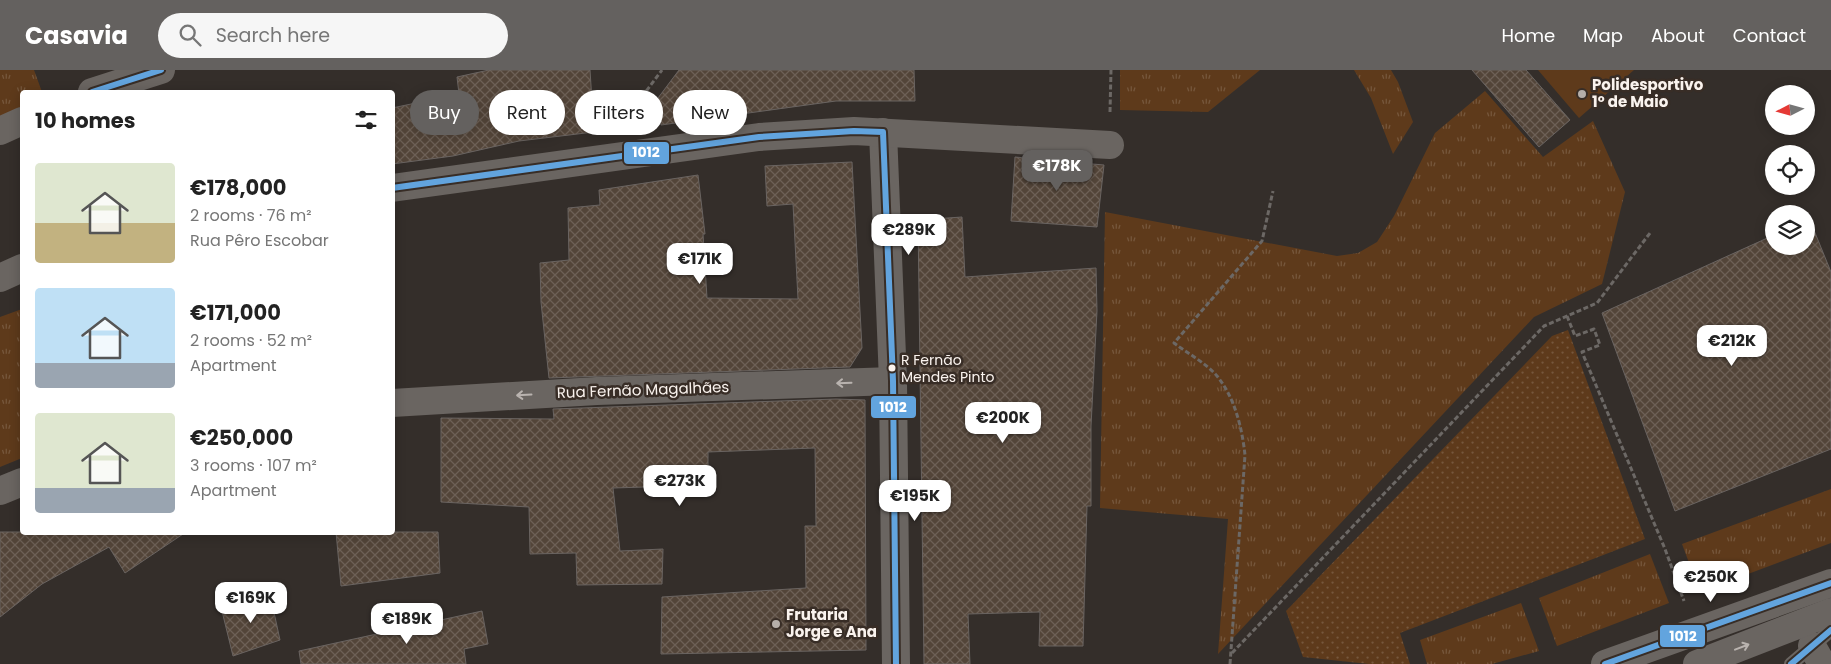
<!DOCTYPE html>
<html lang="en">
<head>
<meta charset="utf-8">
<style>
  body { margin:0; font-family:Poppins,sans-serif; background:#f6f6f6; color:#222; height:100vh; display:flex; flex-direction:column; font-size:19px; white-space:nowrap }
  * { box-sizing:border-box; margin:0 }
  p { font-size:16px; color:#767676 }
  .icon { flex:none; width:28px; height:28px; fill:none; stroke:currentColor; stroke-width:2; stroke-linecap:round; stroke-linejoin:round }
  .map { position:relative; flex:1; overflow:hidden }
  .details { position:absolute; left:20px; top:20px; width:375px; height:445px; display:flex; flex-direction:column; background:#fff; border-radius:5px; box-shadow:0 2px 12px #0003 }
  .details>* { flex:none }
  .top-card { position:absolute; left:410px; top:20px; width:475px; height:45px; display:flex; gap:10px }
  .needle { width:32px; rotate:264deg }
  .controls { position:absolute; left:1765px; top:15px; display:grid; gap:10px }
  .controls a { display:grid; place-items:center; width:50px; height:50px; border-radius:50%; background:#fff; box-shadow:0 2px 12px #0003; font-size:25px }
  .price { position:absolute; translate:-50% -42px; padding:0 11px; border-radius:10px; background:#fff; color:#222; font-size:16px; line-height:32px; filter:drop-shadow(0 1px 2px #0008) }
  .price::after { content:''; position:absolute; left:50%; top:30px; width:15px; height:11px; margin-left:-8px; background:inherit; clip-path:polygon(0 0,100% 0,50% 100%) }
  .price.selected { background:#64615f; color:#fff }
  ul { padding:0; list-style:none }
  li { display:flex; align-items:center; gap:15px; height:125px; padding:0 15px }
  li span { display:grid; place-items:center; flex:none; width:140px; height:100px; border-radius:5px; color:#555 }
  li>.icon { margin-inline-start:auto }
  span .icon { width:60px; height:60px; fill:#fffc; stroke-width:1 }
  li b { font-size:21px }
  h2 { display:flex; justify-content:space-between; align-items:center; height:60px; padding:0 15px; font-size:21px }
  .tag { padding:0 18px; border-radius:22px; background:#fff; box-shadow:0 2px 12px #0003; font-size:18px; line-height:45px }
  .tag.selected { background:#64615f; color:#fff }
  header { display:flex; align-items:center; gap:30px; box-sizing:border-box; height:70px; padding:0 25px; background:#64615f; color:#fff }
  header strong { font-size:24px }
  nav { display:flex; gap:28px; margin-inline-start:auto; font-size:18px }
  .search { width:350px; height:45px; background:#f6f6f6; display:flex; align-items:center; gap:12px; box-sizing:border-box; padding:0 18px; border-radius:28px; color:#767676; font-size:19px }
  .map>svg:first-child { display:block }
</style>
</head>
<body>
<header>
<strong>Casavia</strong>
<div class="search"><svg class="icon" aria-label="search" viewBox="0 0 24 24"><circle cx="10" cy="10" r="6"/><path d="M15 15l6 6"/></svg>Search here</div>
<nav><a>Home</a><a>Map</a><a>About</a><a>Contact</a></nav>
</header>
<div class="map">
<svg width="1831" height="594" viewBox="0 0 1831 594">
  <defs>
    <pattern id="grass-tufts" width="24" height="20" patternUnits="userSpaceOnUse" patternTransform="scale(1.25)"><rect width="24" height="20" fill="#5e3a1b"/><path d="M3 7l-1-3M5 7V3M7 7l1-3M15 17l-1-3M17 17v-4M19 17l1-3" fill="none" stroke="#76573c"/></pattern>
    <pattern id="park-dots" width="8" height="8" patternUnits="userSpaceOnUse" patternTransform="scale(1.25)"><rect width="8" height="8" fill="#5e3a1b"/><path d="M2 2h.1M6 6h.1" fill="none" stroke="#76573c" stroke-width="1.8" stroke-linecap="round"/></pattern>
    <pattern id="building-cross-hatch" width="8" height="8" patternUnits="userSpaceOnUse" patternTransform="scale(1.25)"><rect width="8" height="8" fill="#534539"/><path d="M0 0l8 8M0 8l8-8" fill="none" stroke="#6d6056"/></pattern>
  </defs>
  <rect width="100%" height="100%" fill="#342e2a"/>
  <g fill="url(#grass-tufts)">
    <polygon points="0,0 34,0 42,22 22,22 22,40 0,50"/>
    <polygon points="1120,0 1260,0 1208,42 1120,40"/>
    <polygon points="1354,0 1391,0 1398,12 1413,52 1393,84 1371,28"/>
    <polygon points="1485,21 1543,87 1593,51 1625,122 1602,214 1534,247 1218,584 1228,449 1100,438 1105,142 1337,186 1358,183 1377,172 1394,146 1435,63"/>
    <polygon points="22,239 22,388 0,397 0,247"/>
    <polygon points="1831,419 1831,473 1700,522 1682,474"/>
    <polygon points="1650,484 1669,533 1557,576 1539,528"/>
    <polygon points="1521,533 1539,581 1492,594 1427,594 1420,570"/>
  </g>
  <polygon fill="url(#park-dots)" points="1568,260 1645,469 1400,563 1410,594 1369,594 1303,587 1286,541 1552,266"/>
  <polygon fill="#5e3a1b" points="1538,0 1634,0 1579,48"/>
  <g fill="url(#building-cross-hatch)" stroke="#6a6461">
    <polygon points="489,0 590,0 594,62 519,71 453,86 392,94 392,38 459,24 457,7"/>
    <polygon points="679,0 914,0 915,31 836,31 661,55 658,28"/>
    <polygon points="1472,0 1526,0 1570,50 1539,77"/>
    <polygon points="1015,87 1104,95 1097,157 1011,151"/>
    <polygon points="852,92 862,278 850,297 549,308 541,232 540,193 569,190 568,138 600,135 599,120 698,105 705,164 703,164 707,228 798,229 793,134 767,136 765,96"/>
    <polygon points="962,147 965,207 1096,198 1097,241 1091,356 1091,436 1087,436 1083,576 1039,576 1040,542 968,544 970,594 924,594 918,150"/>
    <polygon points="1809,148 1831,202 1831,379 1675,441 1602,243 1774,165 1774,176 1806,176 1806,150"/>
    <polygon points="836,329 865,330 866,580 661,584 662,527 806,518 805,456 816,456 815,378 708,382 708,415 613,418 620,481 663,479 662,514 577,515 576,483 530,484 529,437 441,432 441,348 554,349 553,339"/>
    <polygon points="0,462 186,462 125,503 109,477 42,514 0,547"/>
    <polygon points="336,462 438,462 440,503 341,516"/>
    <polygon points="270,524 280,570 233,586 221,537"/>
    <polygon points="482,541 488,574 464,579 466,594 301,594 299,581"/>
  </g>
  <g fill="none" stroke-linecap="round" stroke-linejoin="round">
    <g stroke="#6c6865" stroke-width="3" stroke-dasharray="5 2.5" stroke-linecap="butt">
      <polyline points="1110,42 1111,0"/>
      <polyline points="624,51 662,0"/>
      <polyline points="1567,246 1575,266 1594,259 1600,275 1582,282 1665,479 1684,531"/>
      <polyline points="1232,583 1544,256 1597,233 1650,163"/>
      <path d="M 1230,594 L 1245,385 C 1242,358 1235,328 1217,306 C 1206,293 1187,283 1174,273 L 1262,171 L 1273,121"/>
    </g>
    <polyline stroke="#6a6561" stroke-width="14" points="1791,594 1831,560"/>
    <g stroke="#6a6561" stroke-width="28">
      <polyline points="92,22 161,0"/>
      <polyline points="0,61 22,51"/>
      <polyline points="883,62 893,311 896,594"/>
      <polyline points="392,118 759,67 854,61 1110,75"/>
      <polyline points="0,208 22,198"/>
      <polyline points="392,333 597,321 893,311"/>
      <polyline points="0,421 22,412"/>
      <polyline points="1812,576 1822,594"/>
    </g>
    <g stroke="#6a6561" stroke-width="28">
      <polyline points="1605,594 1831,513"/>
      <polyline points="1697,594 1831,542"/>
    </g>
    <g stroke="#382d26" stroke-width="10">
      <g id="bus-1">
        <polyline points="92,22 161,0"/>
        <polyline points="392,118 759,67 854,61 883,62 893,311 896,594"/>
        <polyline points="1605,594 1831,513"/>
        <polyline points="1791,594 1831,560"/>
      </g>
    </g>
    <use href="#bus-1" stroke="#62a4de" stroke-width="6"/>
  </g>
  <defs><path id="oneway-shaft" d="M-6 0H5M1.5-3L5.5 0L1.5 3" fill="none" stroke-width="1.6" stroke-linecap="round" stroke-linejoin="round" transform="scale(1.25)"/></defs>
  <g stroke="#b9b3af">
    <use href="#oneway-shaft" transform="translate(844 313) rotate(178)"/>
    <use href="#oneway-shaft" transform="translate(524 325) rotate(177)"/>
    <use href="#oneway-shaft" transform="translate(1742 577) rotate(-21)"/>
  </g>
  <g fill="#b5aea9" stroke="#382d26" stroke-width="2">
    <circle cx="1582" cy="24" r="5"/>
    <circle cx="776" cy="554" r="5"/>
  </g>
  <circle fill="#faf3ee" stroke="#382d26" stroke-width="2" cx="892" cy="298" r="4.5"/>
  <g text-anchor="middle" stroke-width="5" stroke-linejoin="round" paint-order="stroke">
    <g font-size="14" fill="#faf3ee" stroke="#382d26" text-anchor="start">
      <text x="901" y="295">R Fernão<tspan x="901" dy="17">Mendes Pinto</tspan></text>
    </g>
    <g font-size="15" font-weight="bold" fill="#faf3ee" stroke="#382d26" text-anchor="start">
      <text x="1592" y="20">Polidesportivo<tspan x="1592" dy="17">1º de Maio</tspan></text>
      <text x="786" y="550">Frutaria<tspan x="786" dy="17">Jorge e Ana</tspan></text>
    </g>
    <g font-size="15" fill="#faf3ee" stroke="#382d26">
      <text transform="translate(643 320) rotate(-2)" y="5">Rua Fernão Magalhães</text>
    </g>
  </g>
  <g stroke="#382d26" stroke-width="2">
    <rect x="623" y="71" width="47" height="24" rx="5" fill="#62a4de"/>
    <rect x="870" y="325" width="47" height="24" rx="5" fill="#62a4de"/>
    <rect x="1659" y="554" width="47" height="24" rx="5" fill="#62a4de"/>
  </g>
  <g font-size="14" text-anchor="middle" font-weight="bold" fill="#fff">
    <text x="646" y="87">1012</text>
    <text x="893" y="342">1012</text>
    <text x="1683" y="571">1012</text>
  </g>
</svg>
<div class="controls">
<a><svg class="needle" viewBox="-14 -14 28 28"><path d="M0-13l5 13h-10z" fill="#e53935"/><path d="M0 13l5-13h-10z" fill="#767676"/></svg></a>
<a><svg class="icon" aria-label="locate" viewBox="0 0 24 24"><circle cx="12" cy="12" r="6"/><path d="M12 2v4M12 18v4M2 12h4M18 12h4"/></svg></a>
<a><svg class="icon" aria-label="layers" viewBox="0 0 24 24"><path d="M12 4l9 5-9 5-9-5zM3 14l9 5 9-5"/></svg></a>
</div>
<b class="price selected" style="left:1057px;top:122px">€178K</b>
<b class="price" style="left:909px;top:186px">€289K</b>
<b class="price" style="left:700px;top:215px">€171K</b>
<b class="price" style="left:1732px;top:297px">€212K</b>
<b class="price" style="left:1003px;top:374px">€200K</b>
<b class="price" style="left:680px;top:437px">€273K</b>
<b class="price" style="left:915px;top:452px">€195K</b>
<b class="price" style="left:1711px;top:533px">€250K</b>
<b class="price" style="left:251px;top:554px">€169K</b>
<b class="price" style="left:407px;top:575px">€189K</b>
<div class="top-card">
<a class="tag selected">Buy</a>
<a class="tag">Rent</a>
<a class="tag">Filters</a>
<a class="tag">New</a>
</div>
<section class="details">
<h2>10 homes<svg class="icon" aria-label="filters" viewBox="0 0 24 24"><path d="M4 7h16M4 17h16"/><circle cx="9" cy="7" r="2"/><circle cx="15" cy="17" r="2"/></svg></h2>
<ul>
<li><span style="background:linear-gradient(#dfe7d0 60%,#c2b280 0)"><svg class="icon" aria-label="home" viewBox="0 0 24 24"><path d="M3 11l9-7 9 7M6 9v11h12V9"/></svg></span><div><b>€178,000</b><p>2 rooms · 76 m²</p><p>Rua Pêro Escobar</p></div></li>
<li><span style="background:linear-gradient(#bfe0f5 75%,#9aa5b1 0)"><svg class="icon" aria-label="home" viewBox="0 0 24 24"><path d="M3 11l9-7 9 7M6 9v11h12V9"/></svg></span><div><b>€171,000</b><p>2 rooms · 52 m²</p><p>Apartment</p></div></li>
<li><span style="background:linear-gradient(#dfe7d0 75%,#9aa5b1 0)"><svg class="icon" aria-label="home" viewBox="0 0 24 24"><path d="M3 11l9-7 9 7M6 9v11h12V9"/></svg></span><div><b>€250,000</b><p>3 rooms · 107 m²</p><p>Apartment</p></div></li>
</ul>
</section>
</div>
</body>
</html>
